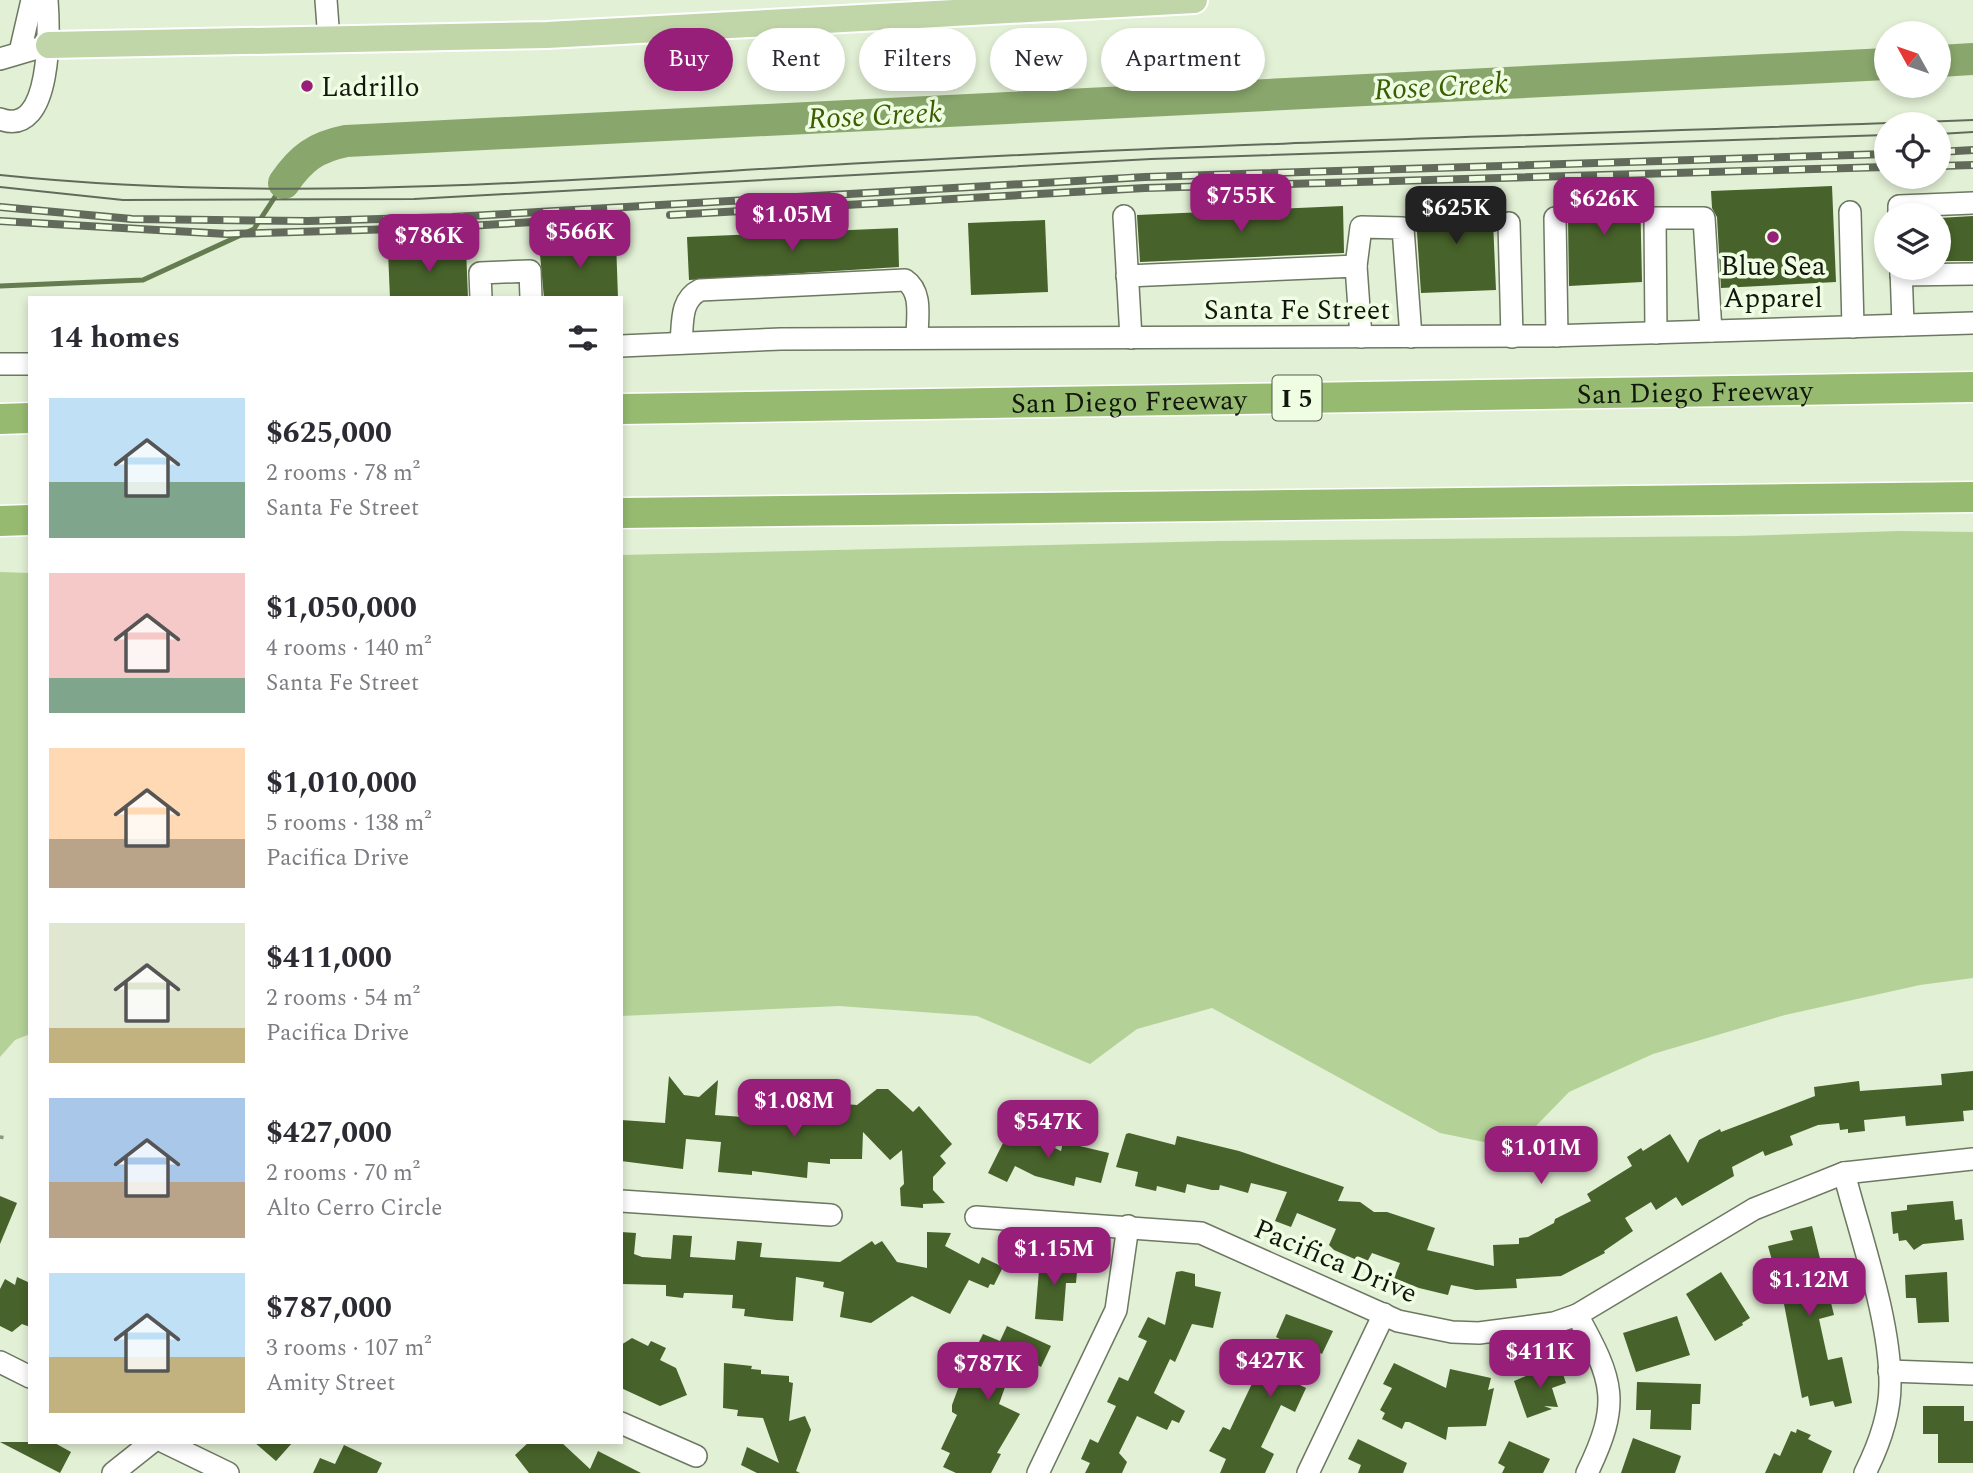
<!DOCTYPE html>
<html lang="en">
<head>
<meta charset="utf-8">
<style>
  body { margin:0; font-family:Spectral,serif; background:#f7f7f7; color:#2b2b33; height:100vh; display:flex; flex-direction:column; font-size:26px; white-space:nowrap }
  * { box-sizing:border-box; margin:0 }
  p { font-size:23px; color:#7c7c81 }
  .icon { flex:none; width:38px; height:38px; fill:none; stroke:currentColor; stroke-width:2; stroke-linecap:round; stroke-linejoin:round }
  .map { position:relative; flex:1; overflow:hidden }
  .drawer { position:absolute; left:28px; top:296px; width:595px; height:1148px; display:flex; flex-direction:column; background:#fff; border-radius:0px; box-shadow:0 4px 10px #0003 }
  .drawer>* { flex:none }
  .banner { position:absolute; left:644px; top:28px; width:665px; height:63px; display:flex; gap:14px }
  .needle { width:46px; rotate:310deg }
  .tools { position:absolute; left:1874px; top:21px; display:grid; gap:14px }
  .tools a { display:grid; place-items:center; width:77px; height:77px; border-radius:50%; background:#fff; box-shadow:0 4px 10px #0003; font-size:35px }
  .price { position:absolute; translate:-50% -60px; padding:0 16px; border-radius:14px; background:#971f7a; color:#fff; font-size:23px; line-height:46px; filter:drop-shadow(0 2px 4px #0008) }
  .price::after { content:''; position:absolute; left:50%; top:42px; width:21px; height:16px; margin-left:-10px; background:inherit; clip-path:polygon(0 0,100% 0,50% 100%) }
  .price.current { background:#222; color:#fff }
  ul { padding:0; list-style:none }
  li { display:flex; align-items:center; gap:21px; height:175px; padding:0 21px }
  li span { display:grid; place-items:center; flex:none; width:196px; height:140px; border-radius:0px; color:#555 }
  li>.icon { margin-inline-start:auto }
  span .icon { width:84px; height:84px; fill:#fffc; stroke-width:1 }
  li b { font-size:30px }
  h2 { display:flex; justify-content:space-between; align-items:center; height:84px; padding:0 21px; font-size:30px }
  .chip { padding:0 24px; border-radius:32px; background:#fff; box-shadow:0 4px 10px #0003; font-size:24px; line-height:63px }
  .chip.current { background:#971f7a; color:#fff }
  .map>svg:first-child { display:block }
</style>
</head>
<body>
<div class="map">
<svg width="1973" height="1473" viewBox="0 0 1973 1473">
  <rect width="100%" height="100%" fill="#e2f0d5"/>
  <g fill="#b4d297">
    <polygon points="1899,531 1973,532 1973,978 1920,985 1785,1015 1653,1054 1569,1092 1536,1126 1484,1142 1440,1133 1212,1008 1137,1029 1090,1064 977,1016 839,1006 621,1016 621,555 1218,541 1738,536"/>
    <polygon points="0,572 30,573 30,1034 15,1040 0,1057"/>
  </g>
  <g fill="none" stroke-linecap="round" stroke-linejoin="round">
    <polyline stroke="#657b50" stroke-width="5" points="0,286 143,280 254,229 284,183"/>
    <g stroke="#89a66c" stroke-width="32">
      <polyline points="1939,61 1973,59"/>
      <path d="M 284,183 C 301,158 316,147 346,141 L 1886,64"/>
    </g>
  </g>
  <g fill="#47622a">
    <polygon points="1832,186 1836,282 1721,288 1717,217 1712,208 1711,191"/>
    <polygon points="1640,190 1642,282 1569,286 1568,218 1563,208 1562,194"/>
    <polygon points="1492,198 1496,290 1421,293 1415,202"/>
    <polygon points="1343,206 1344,253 1140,262 1137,215"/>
    <polygon points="1973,216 1973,261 1939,261 1939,218"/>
    <polygon points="1045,220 1048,292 971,295 968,223"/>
    <polygon points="898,228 899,267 689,280 687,237"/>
    <polygon points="616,241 618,298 544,298 539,244"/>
    <polygon points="466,248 468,298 390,298 388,252"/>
    <polygon points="1973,1071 1973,1110 1963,1111 1964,1121 1906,1126 1905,1116 1864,1120 1865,1131 1848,1133 1848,1129 1840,1130 1839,1123 1818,1125 1790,1136 1793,1145 1765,1156 1763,1151 1732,1167 1734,1176 1682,1206 1676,1197 1656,1210 1651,1202 1625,1218 1633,1231 1604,1251 1605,1253 1561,1276 1516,1279 1517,1288 1476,1290 1451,1285 1448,1295 1419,1288 1394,1278 1400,1263 1372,1253 1366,1264 1334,1250 1329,1245 1336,1229 1297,1213 1291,1227 1275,1221 1287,1192 1251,1183 1248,1193 1220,1185 1219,1190 1212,1190 1187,1184 1185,1193 1157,1186 1156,1191 1135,1186 1138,1172 1116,1167 1126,1134 1129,1133 1175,1145 1177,1136 1239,1151 1344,1187 1338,1201 1360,1202 1374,1212 1387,1212 1435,1228 1427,1250 1494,1266 1493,1245 1519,1244 1519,1238 1528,1237 1554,1223 1555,1219 1591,1201 1587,1194 1632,1166 1627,1157 1641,1148 1643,1151 1670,1134 1688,1163 1699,1140 1720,1129 1721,1132 1815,1096 1814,1087 1859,1081 1860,1091 1942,1085 1941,1074"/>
    <polygon points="669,1076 684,1095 699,1097 718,1080 715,1115 783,1120 783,1112 819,1111 820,1102 857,1105 877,1089 888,1089 913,1112 919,1106 952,1144 940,1156 946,1163 933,1177 933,1190 945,1203 923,1204 923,1208 901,1206 900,1188 904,1184 902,1150 890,1160 863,1132 862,1159 830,1159 830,1164 808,1162 807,1178 752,1171 752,1175 718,1172 721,1142 686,1139 683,1169 621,1161 621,1120 665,1123"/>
    <polygon points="1011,1127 1061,1151 1063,1142 1109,1153 1101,1183 1076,1177 1074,1186 1035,1176 1015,1166 1007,1182 988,1173"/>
    <polygon points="0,1196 17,1203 0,1244"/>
    <polygon points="1953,1201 1955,1220 1962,1219 1964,1240 1923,1244 1914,1250 1906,1240 1899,1241 1898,1233 1893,1234 1891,1212 1907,1210 1907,1205"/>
    <polygon points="1812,1226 1834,1315 1819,1319 1828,1360 1842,1357 1852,1403 1835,1407 1833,1401 1810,1406 1808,1396 1802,1398 1784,1304 1768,1246 1793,1240 1790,1231"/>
    <polygon points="621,1232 636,1233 634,1254 642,1257 671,1259 673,1235 692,1236 690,1257 735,1260 737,1241 762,1243 760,1257 840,1262 872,1241 875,1245 882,1241 897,1262 927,1268 927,1232 951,1233 945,1246 979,1264 982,1257 1003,1267 994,1285 990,1284 988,1288 969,1280 950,1314 912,1296 871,1323 840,1317 844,1292 823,1287 824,1282 796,1277 793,1321 777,1320 744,1316 745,1309 732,1308 733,1295 689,1293 684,1293 683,1298 666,1296 666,1285 621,1284"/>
    <polygon points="1040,1258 1078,1261 1076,1283 1066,1283 1063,1321 1035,1319"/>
    <polygon points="1182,1271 1195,1274 1195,1286 1221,1292 1213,1328 1192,1324 1175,1362 1170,1359 1154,1393 1185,1411 1179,1423 1172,1420 1167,1430 1137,1416 1119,1453 1127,1462 1122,1473 1085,1473 1090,1463 1081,1459 1090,1439 1098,1443 1116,1406 1107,1402 1119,1377 1128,1381 1147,1341 1138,1337 1148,1317 1165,1325 1176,1272"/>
    <polygon points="1721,1272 1750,1318 1742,1323 1743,1325 1715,1341 1686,1294"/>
    <polygon points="1947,1272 1949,1322 1918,1323 1916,1298 1906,1298 1905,1275"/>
    <polygon points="17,1277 30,1283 30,1327 22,1324 12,1332 0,1326 0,1289 5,1279 15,1285"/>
    <polygon points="1286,1314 1333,1331 1322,1354 1312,1349 1296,1383 1306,1388 1295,1412 1281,1405 1261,1447 1274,1454 1265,1473 1220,1473 1226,1459 1209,1451 1223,1427 1230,1430 1257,1373 1268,1378 1285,1342 1276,1337"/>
    <polygon points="1677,1316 1690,1355 1636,1372 1623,1333"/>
    <polygon points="1007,1326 1051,1346 1041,1367 1027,1359 1018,1377 1010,1373 999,1404 1020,1414 997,1453 1001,1454 991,1473 956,1473 943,1467 950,1453 941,1449 957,1415 952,1412 952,1405 959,1386 978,1357 973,1354 983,1334 1000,1341"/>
    <polygon points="632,1338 648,1346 651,1341 666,1348 660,1360 676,1368 687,1395 660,1406 621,1388 621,1345"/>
    <polygon points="1559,1362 1566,1383 1552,1388 1558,1407 1544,1406 1552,1409 1527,1418 1514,1381"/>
    <polygon points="724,1363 752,1366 751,1369 761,1370 761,1374 789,1376 789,1382 793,1383 789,1421 805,1416 811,1430 796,1471 800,1473 757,1473 741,1465 747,1447 779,1463 763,1418 737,1416 738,1410 723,1408"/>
    <polygon points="1394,1363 1446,1388 1450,1369 1491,1378 1488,1390 1494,1388 1486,1426 1448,1427 1446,1440 1409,1422 1405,1422 1402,1429 1382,1419 1385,1413 1380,1410 1392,1388 1383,1384"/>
    <polygon points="1637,1382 1701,1384 1700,1404 1692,1404 1691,1430 1650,1429 1651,1410 1636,1410"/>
    <polygon points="1923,1406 1964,1406 1964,1421 1973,1421 1973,1463 1938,1463 1938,1434 1923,1434"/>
    <polygon points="1797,1429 1811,1435 1808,1439 1832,1451 1822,1473 1765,1473 1774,1453 1780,1456 1791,1431 1796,1433"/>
    <polygon points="1633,1438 1681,1456 1675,1473 1621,1473"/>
    <polygon points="1358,1439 1407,1463 1403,1473 1358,1473 1361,1465 1348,1459"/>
    <polygon points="1509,1441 1550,1459 1543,1473 1502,1473 1505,1467 1498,1463"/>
    <polygon points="0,1442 53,1442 71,1452 60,1473"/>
    <polygon points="254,1442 293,1442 276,1461"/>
    <polygon points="529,1442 561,1442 590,1469 598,1451 641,1473 529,1473 515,1455"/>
    <polygon points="344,1445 382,1463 377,1473 313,1473 320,1458 335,1464"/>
  </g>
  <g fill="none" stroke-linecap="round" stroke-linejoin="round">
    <g stroke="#6c7861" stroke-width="24">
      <g id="minor">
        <polyline points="326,0 329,40"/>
        <polyline points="20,52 32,0"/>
        <polyline points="0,59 34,49"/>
        <path d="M 0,119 C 53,139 49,27 47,0"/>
        <polyline points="1850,212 1853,327"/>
        <polyline points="1899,215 1899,206 1973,203"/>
        <polyline points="1124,216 1131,338"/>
        <polyline points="1555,218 1557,336"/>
        <polyline points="1509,223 1512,337"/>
        <polyline points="1356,266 1361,227 1403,228 1411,337"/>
        <polyline points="1901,268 1903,325"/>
        <polyline points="1901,275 1973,274"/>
        <polyline points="1127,276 1356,266 1361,337"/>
        <polyline points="481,298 480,273 530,271 531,298"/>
        <polyline points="1656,333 1655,218 1704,218 1711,331"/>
        <path d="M 681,343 C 683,322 680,300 700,290 L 905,280 C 923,292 917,318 917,338"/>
        <polyline points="621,346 781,339 1548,336 1973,323"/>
        <polyline points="0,364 30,364"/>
        <path d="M 1844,1173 C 1860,1235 1891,1322 1890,1385 C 1890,1414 1878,1447 1865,1473"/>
        <polyline points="621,1201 831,1215"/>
        <polyline points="976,1217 1201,1233 1398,1321 1452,1332 1479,1333 1554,1323 1577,1315 1754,1209 1844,1173 1973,1159"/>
        <path d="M 1577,1315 C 1614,1381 1621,1403 1587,1473"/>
        <polyline points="0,1362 30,1377"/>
        <polyline points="1889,1371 1973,1374"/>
        <polyline points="621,1423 696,1456"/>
        <polyline points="164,1442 228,1473"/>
        <polyline points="113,1473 152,1442"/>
        <polyline points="1038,1473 1116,1310 1128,1226"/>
        <polyline points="1308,1473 1384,1314"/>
      </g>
    </g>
    <g stroke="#fff" stroke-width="30">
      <polyline id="major" points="49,45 547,35 1194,0"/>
    </g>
    <g stroke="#fff" stroke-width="33">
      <g id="highway">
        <path id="s1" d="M 621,409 L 1973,387"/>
        <polyline points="0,419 30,418"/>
        <polyline points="621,513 1973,497"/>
        <polyline points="0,521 30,520"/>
      </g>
    </g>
    <polyline stroke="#8b9582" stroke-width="3.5" stroke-dasharray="3.5 5" stroke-linecap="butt" points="0,1137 8,1138"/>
    <use href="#minor" stroke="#fff" stroke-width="21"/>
    <use href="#major" stroke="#c0d6a9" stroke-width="26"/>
    <use href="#highway" stroke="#96bb70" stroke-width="30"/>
    <g stroke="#626b5b" stroke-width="2">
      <polyline points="1939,134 1973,132"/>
      <path d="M 0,175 C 306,207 615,175 922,160 C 1272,141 1622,133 1973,120"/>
      <polyline points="0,187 123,200 414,199 1151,159 1886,135"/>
    </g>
    <g stroke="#626b5b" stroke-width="8">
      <g id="rail">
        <polyline points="1939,152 1973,150"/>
        <polyline points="1939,166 1973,165"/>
        <polyline points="0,207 132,219 308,221 452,217 1145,177 1886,154"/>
        <polyline points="670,215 1145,188 1886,167"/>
        <polyline points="0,221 227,234 428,228"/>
        <polyline points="467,226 617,217"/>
      </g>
    </g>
    <use href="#rail" stroke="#effde2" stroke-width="5" stroke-dasharray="16" stroke-linecap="butt"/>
  </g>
  <g fill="#971f7a" stroke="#effde2" stroke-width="2.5">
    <circle cx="307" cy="86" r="7"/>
    <circle cx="1773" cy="237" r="7"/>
  </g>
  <g text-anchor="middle" stroke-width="7" stroke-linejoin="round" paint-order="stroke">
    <rect fill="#effde2" stroke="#545c4e" stroke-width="2" x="1272.5" y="375.5" width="49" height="45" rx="5"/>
    <g font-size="26" font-weight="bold" fill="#12170e">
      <text x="1297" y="407">I 5</text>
    </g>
    <g font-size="28" fill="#12170e" stroke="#effde2" text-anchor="start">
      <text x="321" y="96">Ladrillo</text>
      <text x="1773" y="275" text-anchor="middle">Blue Sea<tspan x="1773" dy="32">Apparel</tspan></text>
    </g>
    <g font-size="28" fill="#12170e" stroke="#effde2">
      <text x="1297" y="319">Santa Fe Street</text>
      <text dy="10" stroke="none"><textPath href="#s1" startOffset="1074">San Diego Freeway</textPath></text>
      <text dy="10" stroke="none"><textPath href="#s1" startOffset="508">San Diego Freeway</textPath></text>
      <text transform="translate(1336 1260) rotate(23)" y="10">Pacifica Drive</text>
    </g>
    <g font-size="30" font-style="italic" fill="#3c5e03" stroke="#effde2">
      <text transform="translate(1441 86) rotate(-3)" y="10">Rose Creek</text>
      <text transform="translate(875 115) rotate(-3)" y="10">Rose Creek</text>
    </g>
  </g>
</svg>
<div class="tools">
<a><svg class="needle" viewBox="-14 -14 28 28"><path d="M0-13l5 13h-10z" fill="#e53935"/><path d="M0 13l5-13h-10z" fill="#7c7c81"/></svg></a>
<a><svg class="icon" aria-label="locate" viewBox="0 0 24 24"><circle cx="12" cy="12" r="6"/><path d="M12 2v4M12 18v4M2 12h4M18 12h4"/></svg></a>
<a><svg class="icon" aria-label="layers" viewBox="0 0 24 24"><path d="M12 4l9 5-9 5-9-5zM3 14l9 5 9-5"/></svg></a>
</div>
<b class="price" style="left:1241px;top:234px">$755K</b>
<b class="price" style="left:1604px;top:237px">$626K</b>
<b class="price current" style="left:1456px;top:246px">$625K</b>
<b class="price" style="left:792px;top:253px">$1.05M</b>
<b class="price" style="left:580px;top:270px">$566K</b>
<b class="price" style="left:429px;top:274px">$786K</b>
<b class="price" style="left:794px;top:1139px">$1.08M</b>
<b class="price" style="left:1048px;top:1160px">$547K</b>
<b class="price" style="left:1541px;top:1186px">$1.01M</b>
<b class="price" style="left:1054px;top:1287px">$1.15M</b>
<b class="price" style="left:1809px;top:1318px">$1.12M</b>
<b class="price" style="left:1540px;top:1390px">$411K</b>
<b class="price" style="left:1270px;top:1399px">$427K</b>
<b class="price" style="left:988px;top:1402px">$787K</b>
<div class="banner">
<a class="chip current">Buy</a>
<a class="chip">Rent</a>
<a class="chip">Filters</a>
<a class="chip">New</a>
<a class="chip">Apartment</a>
</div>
<section class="drawer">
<h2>14 homes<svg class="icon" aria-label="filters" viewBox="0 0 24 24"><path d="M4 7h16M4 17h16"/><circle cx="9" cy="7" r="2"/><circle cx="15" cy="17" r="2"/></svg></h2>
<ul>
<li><span style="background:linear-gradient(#bfe0f5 60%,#7fa58c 0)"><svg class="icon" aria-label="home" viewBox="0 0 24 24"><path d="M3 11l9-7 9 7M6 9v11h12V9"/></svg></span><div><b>$625,000</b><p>2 rooms · 78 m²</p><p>Santa Fe Street</p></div></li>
<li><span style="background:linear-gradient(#f6c9c9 75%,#7fa58c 0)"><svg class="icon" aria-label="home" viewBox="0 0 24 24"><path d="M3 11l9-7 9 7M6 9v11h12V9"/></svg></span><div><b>$1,050,000</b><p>4 rooms · 140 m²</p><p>Santa Fe Street</p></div></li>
<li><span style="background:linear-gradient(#ffd9b3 65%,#b9a48a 0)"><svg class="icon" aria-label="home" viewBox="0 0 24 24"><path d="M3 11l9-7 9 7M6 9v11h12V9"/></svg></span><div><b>$1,010,000</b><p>5 rooms · 138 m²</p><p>Pacifica Drive</p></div></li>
<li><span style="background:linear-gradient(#dfe7d0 75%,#c2b280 0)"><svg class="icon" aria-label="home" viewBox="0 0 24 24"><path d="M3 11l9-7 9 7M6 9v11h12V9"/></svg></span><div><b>$411,000</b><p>2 rooms · 54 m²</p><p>Pacifica Drive</p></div></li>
<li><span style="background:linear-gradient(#a9c7e8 60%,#b9a48a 0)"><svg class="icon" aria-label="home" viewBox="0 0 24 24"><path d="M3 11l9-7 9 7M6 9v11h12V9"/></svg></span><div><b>$427,000</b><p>2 rooms · 70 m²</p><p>Alto Cerro Circle</p></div></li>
<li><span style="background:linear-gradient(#bfe0f5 60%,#c2b280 0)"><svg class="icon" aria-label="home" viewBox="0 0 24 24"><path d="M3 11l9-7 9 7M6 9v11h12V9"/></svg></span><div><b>$787,000</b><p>3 rooms · 107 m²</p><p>Amity Street</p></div></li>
</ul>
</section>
</div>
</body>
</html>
